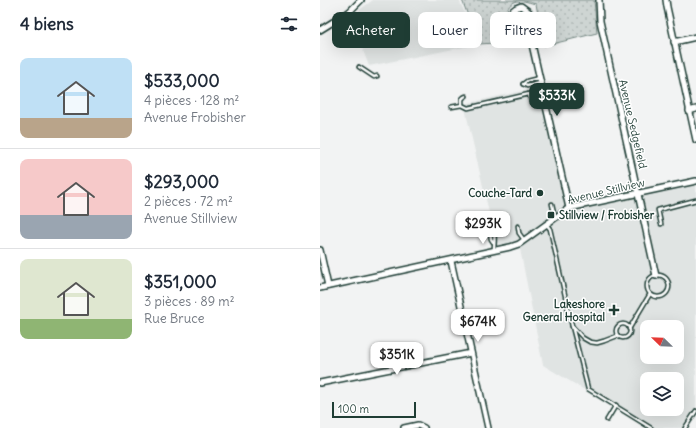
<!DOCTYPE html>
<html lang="fr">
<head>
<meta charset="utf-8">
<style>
  body { margin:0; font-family:Delius,sans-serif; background:#f2f2f3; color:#1f2937; height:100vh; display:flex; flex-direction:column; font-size:15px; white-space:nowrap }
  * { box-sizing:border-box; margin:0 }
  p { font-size:13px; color:#747a83 }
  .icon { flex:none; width:22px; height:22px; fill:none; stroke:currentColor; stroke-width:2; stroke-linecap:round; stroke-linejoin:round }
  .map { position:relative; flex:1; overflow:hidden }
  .details { display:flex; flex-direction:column; background:#fff; width:320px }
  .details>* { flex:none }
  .hud { position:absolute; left:12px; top:12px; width:304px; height:36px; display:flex; gap:8px }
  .needle { width:26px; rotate:293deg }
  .controls { position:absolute; left:320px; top:320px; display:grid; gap:8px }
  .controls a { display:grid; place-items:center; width:44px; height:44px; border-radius:8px; background:#fff; box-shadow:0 4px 16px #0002; font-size:20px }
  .scale { position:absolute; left:12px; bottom:10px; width:84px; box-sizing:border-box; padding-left:4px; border:2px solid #1f3d34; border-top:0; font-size:11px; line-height:14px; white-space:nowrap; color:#1f3d34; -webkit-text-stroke:3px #fff; paint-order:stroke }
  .price { position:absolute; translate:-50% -34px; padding:0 9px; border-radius:8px; background:#fff; color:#222; font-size:13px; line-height:26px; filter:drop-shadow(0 1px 2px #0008) }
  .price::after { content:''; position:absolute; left:50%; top:24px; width:12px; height:9px; margin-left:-6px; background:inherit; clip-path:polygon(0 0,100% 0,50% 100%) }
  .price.selected { background:#1f3d34; color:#fff }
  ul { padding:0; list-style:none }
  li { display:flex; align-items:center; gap:12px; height:100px; padding:0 20px }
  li+li { border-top:1px solid #e0e1e3 }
  li span { display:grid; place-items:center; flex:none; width:112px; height:80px; border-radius:8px; color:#555 }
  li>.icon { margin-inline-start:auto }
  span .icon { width:48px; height:48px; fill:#fffc; stroke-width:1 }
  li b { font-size:17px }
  h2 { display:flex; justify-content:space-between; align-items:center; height:48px; padding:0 20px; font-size:17px }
  .tag { padding:0 14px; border-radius:8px; background:#fff; box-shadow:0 4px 16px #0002; font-size:14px; line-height:36px }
  .tag.selected { background:#1f3d34; color:#fff }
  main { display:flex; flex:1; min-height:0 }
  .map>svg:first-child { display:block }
</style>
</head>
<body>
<main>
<section class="details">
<h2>4 biens<svg class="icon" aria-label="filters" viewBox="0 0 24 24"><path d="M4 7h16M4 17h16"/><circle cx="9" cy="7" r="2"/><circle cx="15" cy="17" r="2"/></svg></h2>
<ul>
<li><span style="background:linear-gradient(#bfe0f5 75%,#b9a48a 0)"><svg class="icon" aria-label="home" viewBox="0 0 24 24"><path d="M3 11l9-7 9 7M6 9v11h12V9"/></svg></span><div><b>$533,000</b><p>4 pièces · 128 m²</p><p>Avenue Frobisher</p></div></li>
<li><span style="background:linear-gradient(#f6c9c9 70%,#9aa5b1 0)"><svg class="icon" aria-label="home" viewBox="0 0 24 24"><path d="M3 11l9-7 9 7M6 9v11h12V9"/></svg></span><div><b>$293,000</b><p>2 pièces · 72 m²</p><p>Avenue Stillview</p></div></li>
<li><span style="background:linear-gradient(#dfe7d0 75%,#8fb573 0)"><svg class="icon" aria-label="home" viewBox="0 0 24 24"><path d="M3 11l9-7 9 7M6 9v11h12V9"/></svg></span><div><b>$351,000</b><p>3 pièces · 89 m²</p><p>Rue Bruce</p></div></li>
</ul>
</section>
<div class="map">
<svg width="376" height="428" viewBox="0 0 376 428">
  <defs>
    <pattern id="grass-tufts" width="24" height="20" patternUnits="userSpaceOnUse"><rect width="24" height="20" fill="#ced5d3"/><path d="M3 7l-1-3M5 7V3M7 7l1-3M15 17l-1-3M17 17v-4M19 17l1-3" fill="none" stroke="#b0b8b6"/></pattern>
    <pattern id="park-dots" width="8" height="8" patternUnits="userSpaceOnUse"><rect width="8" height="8" fill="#ced5d3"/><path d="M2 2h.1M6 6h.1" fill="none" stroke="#b0b8b6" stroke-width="1.8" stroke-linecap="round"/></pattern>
  </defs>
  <rect width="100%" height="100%" fill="#f2f3f3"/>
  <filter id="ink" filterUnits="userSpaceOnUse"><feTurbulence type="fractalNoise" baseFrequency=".025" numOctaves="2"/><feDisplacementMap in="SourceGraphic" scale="8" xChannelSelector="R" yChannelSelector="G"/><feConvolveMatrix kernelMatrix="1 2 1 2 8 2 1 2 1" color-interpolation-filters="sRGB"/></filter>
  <g filter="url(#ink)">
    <g fill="#e0e4e3" fill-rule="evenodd">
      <polygon points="53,0 139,0 159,44 49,66 30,17"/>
      <path d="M 220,87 L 249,208 L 376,181 L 376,415 L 368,428 L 328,428 L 223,365 L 199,244 L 177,247 L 144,104 ZM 327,327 L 357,327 L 357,357 L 327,357 ZM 327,379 L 357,379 L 357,409 L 327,409 Z"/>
    </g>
    <polygon fill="url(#grass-tufts)" stroke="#768984" points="200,9 205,12 207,23 206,25 195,20 194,16 195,11"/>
    <path fill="url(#park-dots)" stroke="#768984" d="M 142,0 L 274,0 L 277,33 L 224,46 L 216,4 C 211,3 203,0 198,1 C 187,3 181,17 189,26 C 193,30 200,31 206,35 L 207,41 L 159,44 Z"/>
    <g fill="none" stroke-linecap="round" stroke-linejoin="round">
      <g stroke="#1f3d34" stroke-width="5.5">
        <g id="service">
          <polyline points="39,67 54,77 57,76"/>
          <polyline points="203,84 207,86 220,83"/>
          <polyline points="203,84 207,81 219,78"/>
          <polyline points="209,94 211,102"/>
          <polyline points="146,96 144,97 142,99 142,105 148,108 222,91"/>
          <polyline points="131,107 142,105"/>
          <polyline points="232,204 235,217"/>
          <path d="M 169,224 C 177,231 174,241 174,250"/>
          <polyline points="169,224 171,239 173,242"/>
          <polyline points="341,224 338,210 376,200"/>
          <polyline points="227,225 230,229 252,326 263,338 270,342 277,343 284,341 297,336"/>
          <polyline points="198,226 199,233 204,240"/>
          <circle cx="338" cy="286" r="11"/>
          <circle cx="303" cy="331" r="7"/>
          <polyline points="252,326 268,389 331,428"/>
          <polyline points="309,329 330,294"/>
          <polyline points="287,420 296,405"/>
          <polyline points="365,428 376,411"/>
        </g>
      </g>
      <g stroke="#1f3d34" stroke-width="8">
        <g id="minor">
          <polyline points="279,0 280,21 336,276"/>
          <polyline points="346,0 347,7 376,140"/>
          <polyline points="0,30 29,12 41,0"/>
          <path d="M 209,31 C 199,26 192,24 191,12 L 196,8 L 201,6 L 209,12 L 211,21 L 209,31 L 249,208"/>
          <polyline points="354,42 376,37"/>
          <polyline points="369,111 376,109"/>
          <polyline points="0,250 8,286"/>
          <polyline points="131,261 168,428"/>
          <polyline points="0,288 190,247 199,244 249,208 376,181"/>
          <polyline points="0,383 151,353"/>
          <polyline points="84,428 98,425 104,428"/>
        </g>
      </g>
      <use href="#service" stroke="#fff" stroke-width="2.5"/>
      <use href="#minor" stroke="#fff" stroke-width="5"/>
    </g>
  </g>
  <g fill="#1f3d34" stroke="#fff" stroke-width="1.5">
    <circle cx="220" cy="193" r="4"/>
    <rect x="227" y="211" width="8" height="8" rx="2"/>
    <path d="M292 304h4v4h4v4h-4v4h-4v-4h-4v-4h4z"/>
  </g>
  <g text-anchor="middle" stroke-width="3" stroke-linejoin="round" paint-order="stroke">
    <g font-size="11" fill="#1f3d34" stroke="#fff">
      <text transform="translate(313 124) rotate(77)" y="4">Avenue Sedgefield</text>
      <text transform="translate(286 191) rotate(-13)" y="4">Avenue Stillview</text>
    </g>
    <g font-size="11" font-weight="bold" fill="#1f3d34" stroke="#fff" text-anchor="end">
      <text x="212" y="197">Couche-Tard</text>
      <text x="239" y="219" text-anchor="start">Stillview / Frobisher</text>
      <text x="285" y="308">Lakeshore<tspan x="285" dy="13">General Hospital</tspan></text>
    </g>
  </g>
</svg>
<div class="controls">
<a><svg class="needle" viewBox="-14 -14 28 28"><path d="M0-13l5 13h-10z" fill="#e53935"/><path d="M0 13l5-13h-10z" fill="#747a83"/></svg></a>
<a><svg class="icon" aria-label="layers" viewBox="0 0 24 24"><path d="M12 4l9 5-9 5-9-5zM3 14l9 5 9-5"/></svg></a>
</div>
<div class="scale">100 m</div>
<b class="price selected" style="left:237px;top:117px">$533K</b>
<b class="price" style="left:163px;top:245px">$293K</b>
<b class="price" style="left:158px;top:343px">$674K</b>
<b class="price" style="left:77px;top:376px">$351K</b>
<div class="hud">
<a class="tag selected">Acheter</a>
<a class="tag">Louer</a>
<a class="tag">Filtres</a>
</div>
</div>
</main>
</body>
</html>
